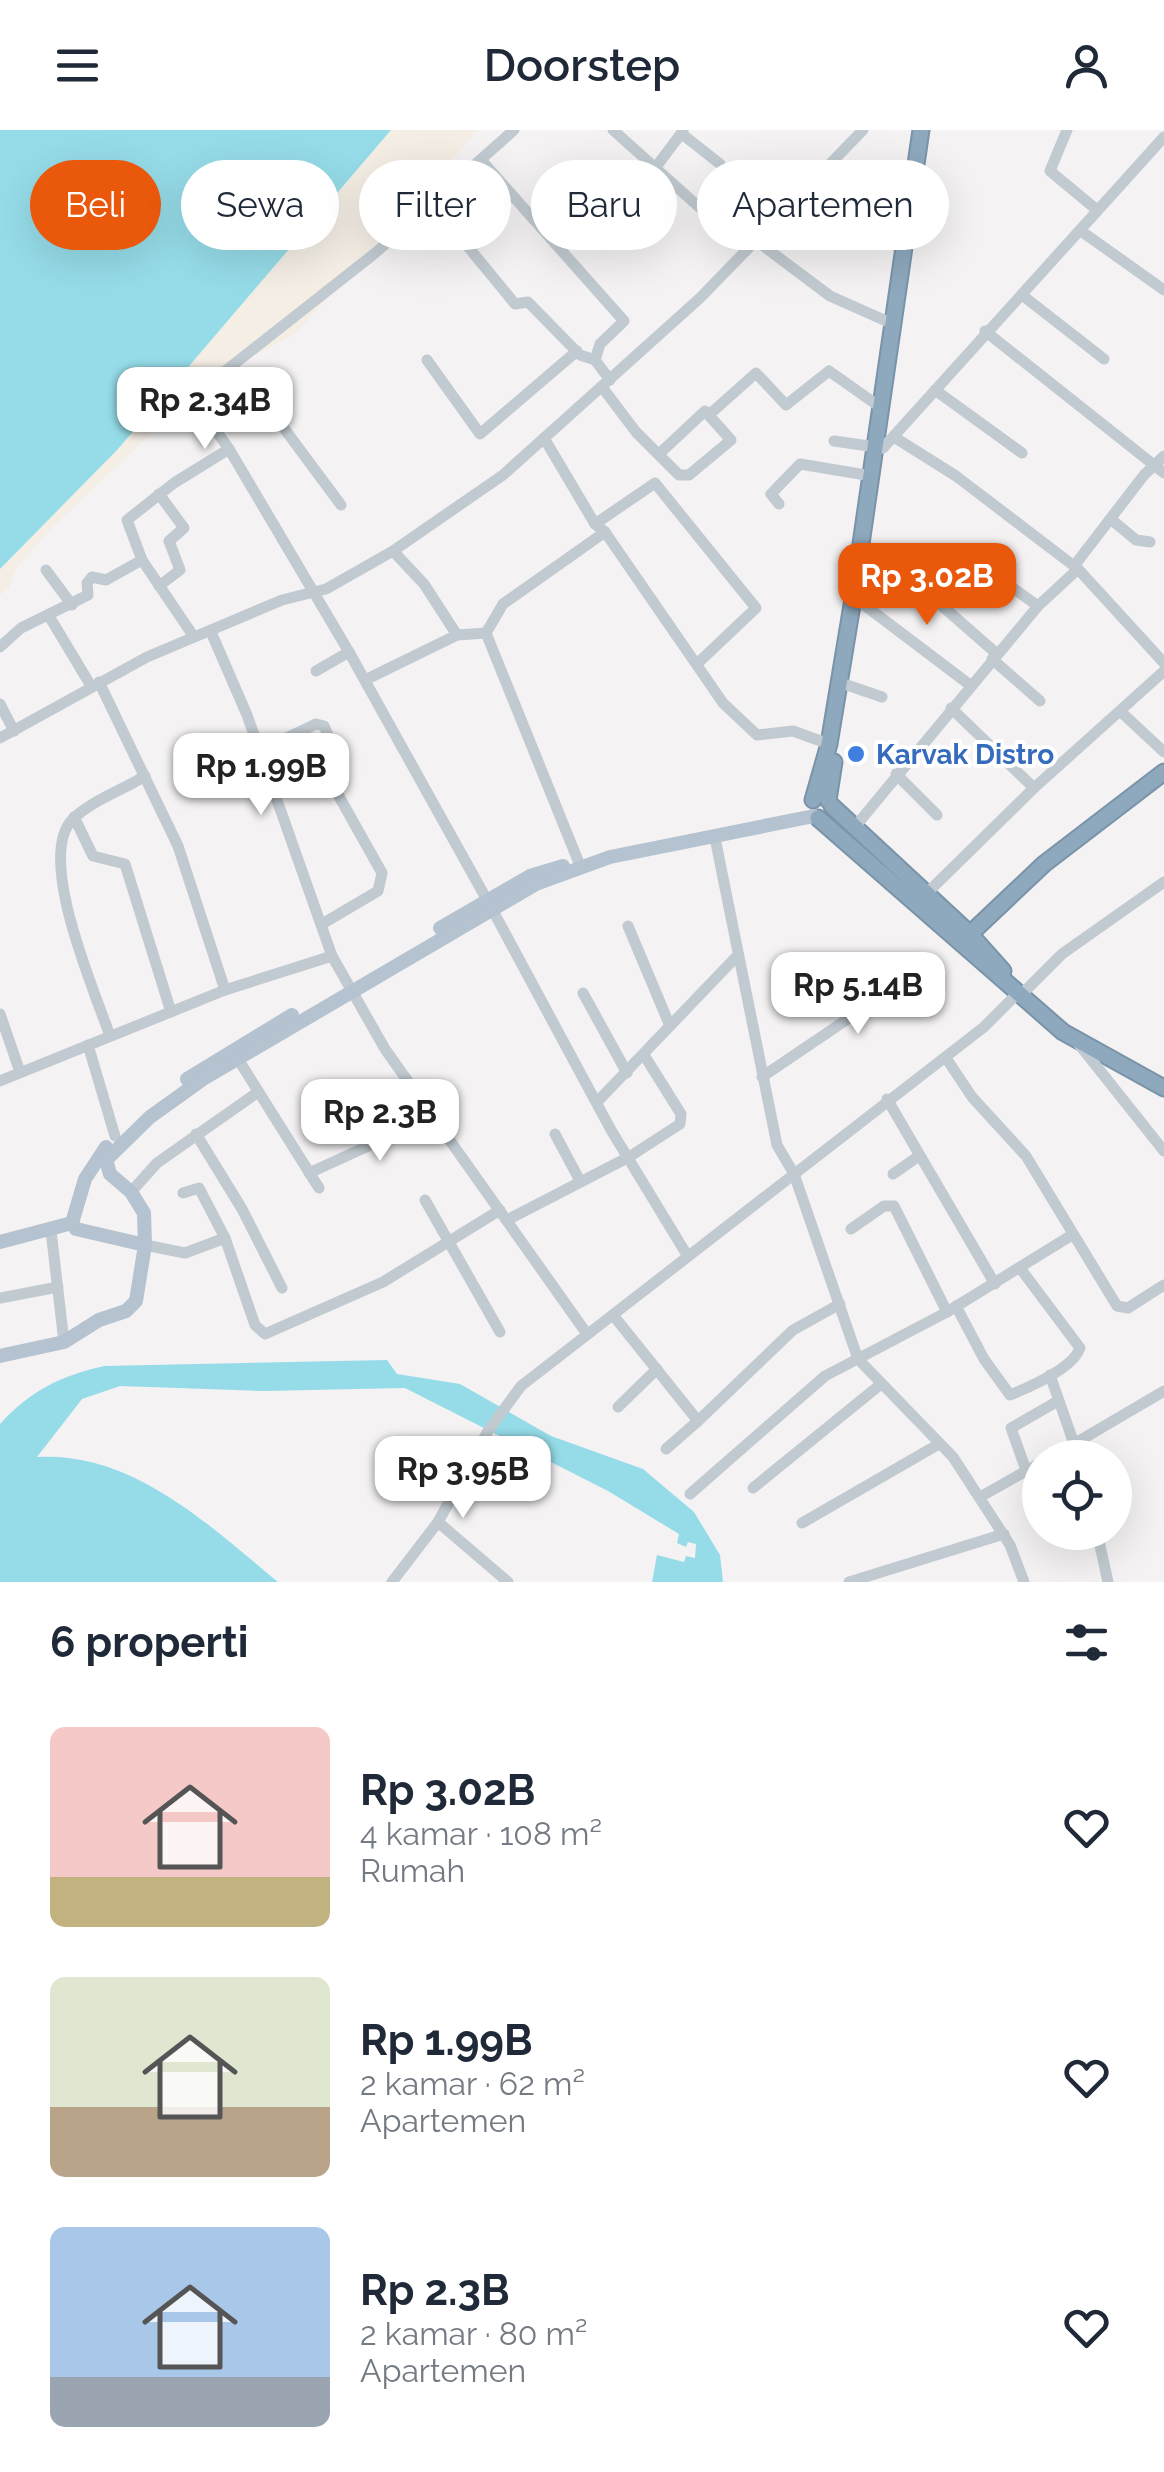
<!DOCTYPE html>
<html lang="id">
<head>
<meta charset="utf-8">
<style>
  body { margin:0; font-family:Raleway,sans-serif; background:#f2f2f3; color:#1f2937; height:100vh; display:flex; flex-direction:column; font-size:38px; white-space:nowrap }
  * { box-sizing:border-box; margin:0 }
  p { font-size:32px; color:#747a83 }
  .icon { flex:none; width:55px; height:55px; fill:none; stroke:currentColor; stroke-width:2; stroke-linecap:round; stroke-linejoin:round }
  .map { position:relative; height:1452px; overflow:hidden }
  .details { display:flex; flex-direction:column; background:#fff; flex:1 }
  .details>* { flex:none }
  .guide { position:absolute; left:30px; top:30px; width:1105px; height:90px; display:flex; gap:20px }
  .controls { position:absolute; left:1022px; top:1310px; display:grid; gap:20px }
  .controls a { display:grid; place-items:center; width:110px; height:110px; border-radius:50%; background:#fff; box-shadow:0 10px 40px #0002; font-size:50px }
  .price { position:absolute; translate:-50% -85px; padding:0 22px; border-radius:20px; background:#fff; color:#222; font-size:32px; line-height:65px; filter:drop-shadow(0 2px 5px #0008) }
  .price::after { content:''; position:absolute; left:50%; top:60px; width:30px; height:22px; margin-left:-15px; background:inherit; clip-path:polygon(0 0,100% 0,50% 100%) }
  .price.current { background:#ea580c; color:#fff }
  ul { padding:0; list-style:none }
  li { display:flex; align-items:center; gap:30px; height:250px; padding:0 50px }
  li span { display:grid; place-items:center; flex:none; width:280px; height:200px; border-radius:15px; color:#555 }
  li>.icon { margin-inline-start:auto }
  span .icon { width:120px; height:120px; fill:#fffc; stroke-width:1 }
  li b { font-size:42px }
  h2 { display:flex; justify-content:space-between; align-items:center; height:120px; padding:0 50px; font-size:42px }
  .chip { padding:0 35px; border-radius:45px; background:#fff; box-shadow:0 10px 40px #0002; font-size:35px; line-height:90px }
  .chip.current { background:#ea580c; color:#fff }
  header { display:flex; justify-content:space-between; align-items:center; height:130px; padding:0 50px; background:#fff; font-size:45px; font-weight:600 }
  .map>svg:first-child { display:block }
</style>
</head>
<body>
<header><svg class="icon" aria-label="menu" viewBox="0 0 24 24"><path d="M4 6h16M4 12h16M4 18h16"/></svg>Doorstep<svg class="icon" aria-label="person" viewBox="0 0 24 24"><circle cx="12" cy="8" r="4"/><path d="M4 21q1-7 8-7t8 7"/></svg></header>
<div class="map">
<svg width="1164" height="1452" viewBox="0 0 1164 1452">
  <rect width="100%" height="100%" fill="#f4f2f3"/>
  <polygon fill="#f4eee5" points="391,0 478,0 295,204 204,253 52,398 17,437 9,458 0,465 0,439 118,319"/>
  <g fill="#95dce8">
    <polygon points="0,0 391,0 118,319 0,439"/>
    <path d="M 387,1230 L 397,1244 L 460,1254 L 551,1306 L 643,1339 L 694,1382 L 720,1425 L 723,1452 L 652,1452 L 657,1425 L 684,1432 L 686,1426 L 695,1428 L 696,1414 L 688,1412 L 686,1417 L 677,1413 L 679,1404 L 608,1361 L 405,1258 L 264,1261 L 120,1256 L 82,1269 L 37,1327 C 132,1321 209,1395 278,1452 L 0,1452 L 0,1294 C 30,1261 60,1246 104,1236 Z"/>
  </g>
  <g fill="none" stroke-linecap="round" stroke-linejoin="round">
    <g stroke="#7993a9" stroke-width="19">
      <g id="highway">
        <polyline points="813,670 829,614 853,469 921,0"/>
        <polyline points="828,670 834,632"/>
        <polyline points="832,676 970,804 1003,841"/>
        <polyline points="818,688 1063,902 1164,958"/>
        <polyline points="970,804 1044,734 1164,642"/>
      </g>
    </g>
    <g stroke="#c1cad0" stroke-width="11">
      <polyline points="613,0 699,77 758,112 830,166 893,194"/>
      <polyline points="1067,0 1050,41 1097,80"/>
      <polyline points="682,4 720,34"/>
      <polyline points="481,30 624,191 600,214 595,230"/>
      <polyline points="656,37 683,1"/>
      <polyline points="433,74 515,174 528,172 580,225 595,230 610,250"/>
      <polyline points="1081,101 1164,160"/>
      <polyline points="1022,165 1104,229"/>
      <polyline points="985,201 1164,343"/>
      <polyline points="427,230 480,304 577,221"/>
      <polyline points="232,239 266,274 341,375"/>
      <polyline points="602,257 636,302 679,345 689,345 731,310 705,281 659,324"/>
      <polyline points="935,260 1022,323"/>
      <polyline points="710,284 756,243 786,275 829,241 880,277"/>
      <polyline points="894,307 956,346 1078,439 1164,533"/>
      <polyline points="544,308 595,394 605,402 723,573 757,605 793,601 829,614"/>
      <polyline points="834,311 883,318 1164,7"/>
      <polyline points="779,374 771,364 800,334 872,346"/>
      <polyline points="1112,390 1136,410 1150,412"/>
      <polyline points="595,394 655,353 756,478 698,533"/>
      <polyline points="393,421 424,454 457,505"/>
      <polyline points="972,429 1038,476"/>
      <polyline points="866,430 900,439 997,524"/>
      <polyline points="1074,436 1144,345 1164,326"/>
      <polyline points="46,440 72,475"/>
      <polyline points="159,456 180,440 169,411 184,398 159,364"/>
      <polyline points="859,471 970,555"/>
      <polyline points="49,486 91,556"/>
      <polyline points="211,502 247,585 332,826 385,919 587,1204"/>
      <polyline points="194,507 142,430 127,390 174,353 229,319"/>
      <polyline points="0,517 21,498 88,465 87,453 92,447 106,450 142,430"/>
      <polyline points="992,529 1040,571"/>
      <polyline points="316,541 349,522"/>
      <polyline points="365,550 457,505 486,503"/>
      <polyline points="99,552 178,716 225,860"/>
      <polyline points="847,555 882,567"/>
      <polyline points="0,574 14,601"/>
      <polyline points="951,578 1034,658"/>
      <polyline points="1121,582 1164,622"/>
      <polyline points="0,608 147,527 282,470 326,459 393,421 503,345 700,168 863,0"/>
      <polyline points="259,621 316,594 324,596 331,612 327,645 382,743 378,761 322,794"/>
      <polyline points="896,644 937,685"/>
      <polyline points="74,687 93,726 125,734 171,882"/>
      <polyline points="854,698 1038,476 1078,439"/>
      <polyline points="715,708 777,1015 794,1044 858,1229 953,1327 1010,1415 1024,1452"/>
      <polyline points="579,733 486,503 503,474 605,402"/>
      <polyline points="925,765 1034,658 1164,541"/>
      <polyline points="487,770 349,522 229,319 196,272 205,257 374,124 514,0"/>
      <polyline points="492,779 611,1000 687,1125"/>
      <polyline points="628,796 670,896"/>
      <polyline points="1025,861 1062,824 1164,752"/>
      <polyline points="583,863 627,943"/>
      <polyline points="0,884 20,942"/>
      <path d="M 110,906 C 95,862 36,728 72,690 C 90,671 123,660 145,646"/>
      <polyline points="1078,913 1164,1021"/>
      <polyline points="88,915 115,1006"/>
      <polyline points="946,928 972,967 1026,1026 1117,1176 1128,1178 1164,1155"/>
      <polyline points="238,929 319,1058"/>
      <polyline points="762,947 886,863 904,878 926,857"/>
      <polyline points="0,951 225,860 332,826"/>
      <polyline points="887,969 995,1154"/>
      <polyline points="598,971 737,826"/>
      <polyline points="196,1004 242,1079 282,1158"/>
      <polyline points="555,1004 579,1049"/>
      <polyline points="309,1043 434,986"/>
      <polyline points="893,1044 919,1026"/>
      <polyline points="131,1062 157,1033 258,962"/>
      <polyline points="183,1063 199,1058 225,1108 255,1195 265,1204 383,1152 500,1080"/>
      <polyline points="425,1070 500,1202"/>
      <polyline points="507,1090 629,1027 680,994 681,984 644,925"/>
      <polyline points="851,1099 884,1076 894,1076 947,1182"/>
      <polyline points="51,1101 64,1212"/>
      <polyline points="145,1115 185,1123 225,1108"/>
      <polyline points="0,1168 58,1157"/>
      <path d="M 956,1176 L 984,1229 L 1010,1265 C 1030,1257 1073,1238 1080,1218 L 1020,1138"/>
      <polyline points="613,1185 698,1291 666,1319"/>
      <polyline points="1050,1245 1079,1328"/>
      <polyline points="618,1277 657,1239"/>
      <polyline points="698,1291 793,1200 840,1174"/>
      <polyline points="1050,1328 1164,1261"/>
      <polyline points="1026,1340 1011,1298 1058,1271"/>
      <polyline points="753,1358 881,1254"/>
      <polyline points="690,1364 825,1246 947,1182 1072,1105"/>
      <polyline points="980,1367 1040,1333"/>
      <polyline points="438,1392 508,1452"/>
      <polyline points="802,1393 939,1314"/>
      <polyline points="1097,1402 1108,1452"/>
      <polyline points="392,1452 438,1392 488,1301 521,1256 984,897 1016,865"/>
      <polyline points="849,1452 1004,1404"/>
    </g>
    <g stroke="#b4c3cf" stroke-width="14">
      <polyline points="440,798 530,746 563,736"/>
      <polyline points="187,949 292,885"/>
      <polyline points="72,1093 85,1049 106,1017"/>
      <polyline points="72,1093 76,1099 145,1115"/>
      <polyline points="0,1112 72,1093"/>
      <polyline points="0,1226 64,1212 99,1190 126,1181 136,1171 145,1115 144,1083 131,1062 110,1044 106,1030 150,987 203,949 536,754 610,727 814,686"/>
    </g>
    <use href="#highway" stroke="#8ea8bd" stroke-width="15"/>
  </g>
  <circle fill="#3f7fe0" stroke="#fff" stroke-width="4" cx="856" cy="624" r="10"/>
  <g text-anchor="middle" stroke-width="8" stroke-linejoin="round" paint-order="stroke">
    <g font-size="28" font-weight="bold" fill="#366cbe" stroke="#fff" text-anchor="start">
      <text x="876" y="634">Karvak Distro</text>
    </g>
  </g>
</svg>
<div class="controls">
<a><svg class="icon" aria-label="locate" viewBox="0 0 24 24"><circle cx="12" cy="12" r="6"/><path d="M12 2v4M12 18v4M2 12h4M18 12h4"/></svg></a>
</div>
<b class="price" style="left:205px;top:322px">Rp 2.34B</b>
<b class="price current" style="left:927px;top:498px">Rp 3.02B</b>
<b class="price" style="left:261px;top:688px">Rp 1.99B</b>
<b class="price" style="left:858px;top:907px">Rp 5.14B</b>
<b class="price" style="left:380px;top:1034px">Rp 2.3B</b>
<b class="price" style="left:463px;top:1391px">Rp 3.95B</b>
<div class="guide">
<a class="chip current">Beli</a>
<a class="chip">Sewa</a>
<a class="chip">Filter</a>
<a class="chip">Baru</a>
<a class="chip">Apartemen</a>
</div>
</div>
<section class="details">
<h2>6 properti<svg class="icon" aria-label="filters" viewBox="0 0 24 24"><path d="M4 7h16M4 17h16"/><circle cx="9" cy="7" r="2"/><circle cx="15" cy="17" r="2"/></svg></h2>
<ul>
<li><span style="background:linear-gradient(#f6c9c9 75%,#c2b280 0)"><svg class="icon" aria-label="home" viewBox="0 0 24 24"><path d="M3 11l9-7 9 7M6 9v11h12V9"/></svg></span><div><b>Rp 3.02B</b><p>4 kamar · 108 m²</p><p>Rumah</p></div><svg class="icon" aria-label="heart" viewBox="0 0 24 24"><path d="M12 20l-8-8c-3-5 5-10 8-4 3-6 11-1 8 4z"/></svg></li>
<li><span style="background:linear-gradient(#dfe7d0 65%,#b9a48a 0)"><svg class="icon" aria-label="home" viewBox="0 0 24 24"><path d="M3 11l9-7 9 7M6 9v11h12V9"/></svg></span><div><b>Rp 1.99B</b><p>2 kamar · 62 m²</p><p>Apartemen</p></div><svg class="icon" aria-label="heart" viewBox="0 0 24 24"><path d="M12 20l-8-8c-3-5 5-10 8-4 3-6 11-1 8 4z"/></svg></li>
<li><span style="background:linear-gradient(#a9c7e8 75%,#9aa5b1 0)"><svg class="icon" aria-label="home" viewBox="0 0 24 24"><path d="M3 11l9-7 9 7M6 9v11h12V9"/></svg></span><div><b>Rp 2.3B</b><p>2 kamar · 80 m²</p><p>Apartemen</p></div><svg class="icon" aria-label="heart" viewBox="0 0 24 24"><path d="M12 20l-8-8c-3-5 5-10 8-4 3-6 11-1 8 4z"/></svg></li>
</ul>
</section>
</body>
</html>
